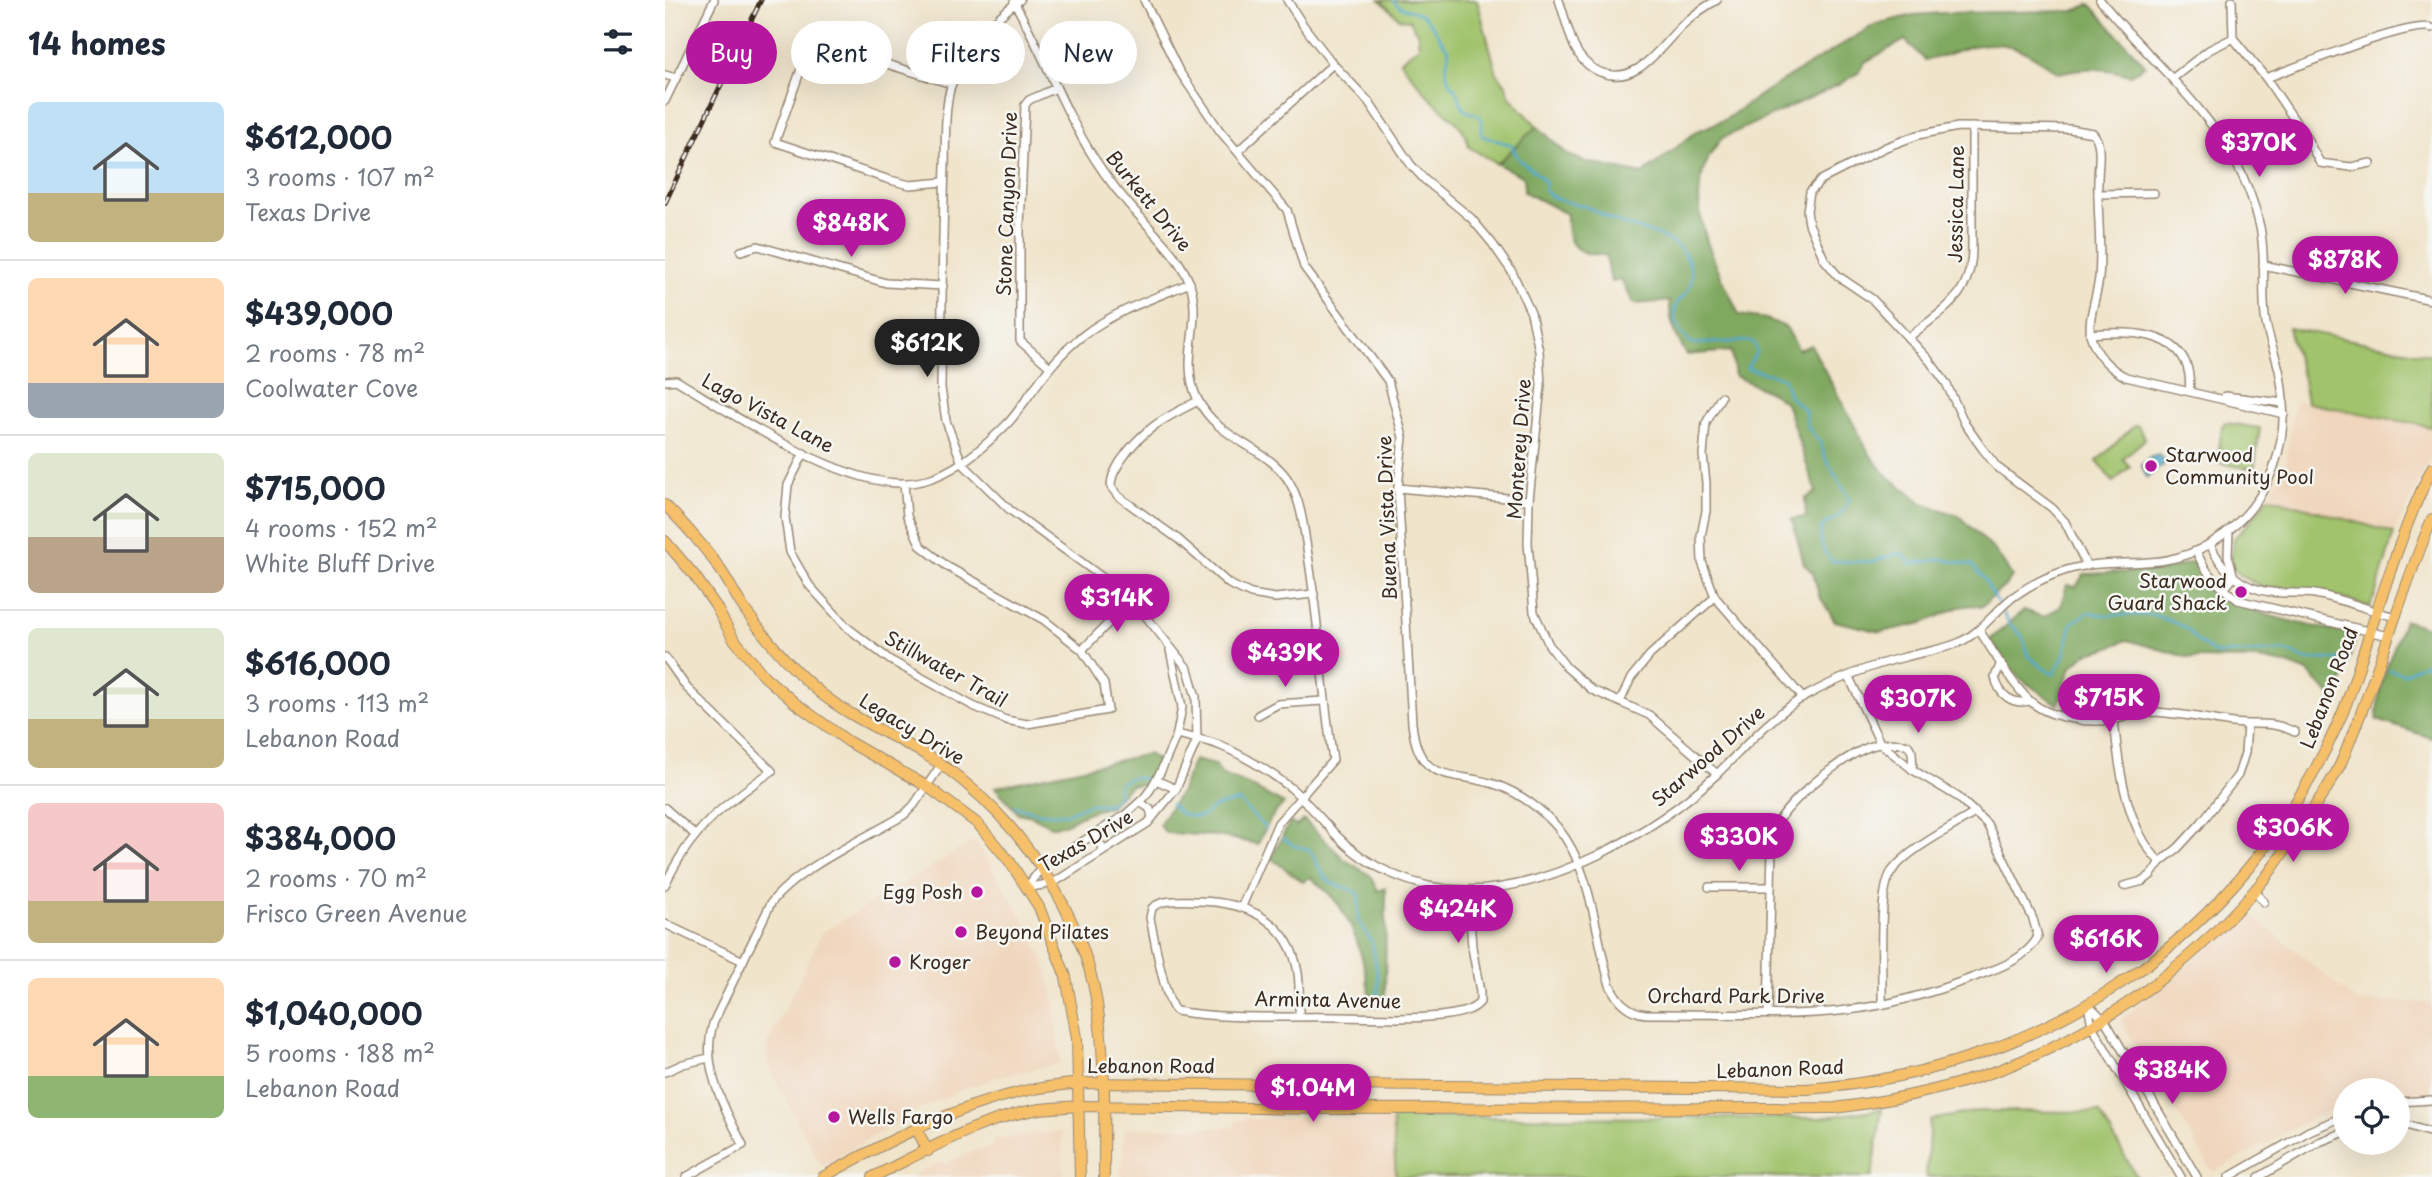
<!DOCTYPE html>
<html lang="en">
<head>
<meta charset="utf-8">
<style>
  body { margin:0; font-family:"Playpen Sans",sans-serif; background:#f2f2f3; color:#1f2937; height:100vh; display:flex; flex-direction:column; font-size:26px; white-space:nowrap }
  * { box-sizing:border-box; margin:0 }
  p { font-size:23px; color:#747a83 }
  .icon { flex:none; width:38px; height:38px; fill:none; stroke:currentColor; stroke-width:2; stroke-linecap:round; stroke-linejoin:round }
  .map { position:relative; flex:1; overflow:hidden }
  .details { display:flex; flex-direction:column; background:#fff; width:665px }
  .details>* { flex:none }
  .hud { position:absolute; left:21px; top:21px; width:665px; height:63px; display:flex; gap:14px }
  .controls { position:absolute; left:1668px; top:1078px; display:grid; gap:14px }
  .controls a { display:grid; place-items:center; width:77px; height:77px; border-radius:50%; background:#fff; box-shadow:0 7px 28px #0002; font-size:35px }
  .price { position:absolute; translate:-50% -60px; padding:0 16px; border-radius:24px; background:#b5179e; color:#fff; font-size:23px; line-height:46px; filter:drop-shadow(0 2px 4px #0008) }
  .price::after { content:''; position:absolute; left:50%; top:42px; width:21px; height:16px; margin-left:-10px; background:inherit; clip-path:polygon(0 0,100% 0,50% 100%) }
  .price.on { background:#222; color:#fff }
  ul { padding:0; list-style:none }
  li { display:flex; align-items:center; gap:21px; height:175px; padding:0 28px }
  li+li { border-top:2px solid #e0e1e3 }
  li span { display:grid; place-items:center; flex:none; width:196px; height:140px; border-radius:10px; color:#555 }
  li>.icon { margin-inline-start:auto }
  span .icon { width:84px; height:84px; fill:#fffc; stroke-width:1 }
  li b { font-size:30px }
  h2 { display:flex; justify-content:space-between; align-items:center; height:84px; padding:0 28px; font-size:30px }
  .tag { padding:0 24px; border-radius:32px; background:#fff; box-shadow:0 7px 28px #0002; font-size:24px; line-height:63px }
  .tag.on { background:#b5179e; color:#fff }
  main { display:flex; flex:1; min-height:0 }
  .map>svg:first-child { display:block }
</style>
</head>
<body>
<main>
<section class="details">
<h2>14 homes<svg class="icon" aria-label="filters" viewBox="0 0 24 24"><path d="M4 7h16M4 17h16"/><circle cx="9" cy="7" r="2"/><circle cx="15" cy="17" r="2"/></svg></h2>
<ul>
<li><span style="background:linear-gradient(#bfe0f5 65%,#c2b280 0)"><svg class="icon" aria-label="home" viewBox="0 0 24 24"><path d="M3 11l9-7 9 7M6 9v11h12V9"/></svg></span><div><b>$612,000</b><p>3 rooms · 107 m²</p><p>Texas Drive</p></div></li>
<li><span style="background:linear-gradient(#ffd9b3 75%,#9aa5b1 0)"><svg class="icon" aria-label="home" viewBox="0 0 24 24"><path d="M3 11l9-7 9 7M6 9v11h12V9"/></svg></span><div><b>$439,000</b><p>2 rooms · 78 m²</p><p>Coolwater Cove</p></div></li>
<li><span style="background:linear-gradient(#dfe7d0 60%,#b9a48a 0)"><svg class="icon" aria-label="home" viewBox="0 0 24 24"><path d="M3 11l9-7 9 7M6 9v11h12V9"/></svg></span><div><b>$715,000</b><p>4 rooms · 152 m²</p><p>White Bluff Drive</p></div></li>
<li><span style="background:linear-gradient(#dfe7d0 65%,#c2b280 0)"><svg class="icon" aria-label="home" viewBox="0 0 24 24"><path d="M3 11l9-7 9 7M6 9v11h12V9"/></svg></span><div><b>$616,000</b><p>3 rooms · 113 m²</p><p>Lebanon Road</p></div></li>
<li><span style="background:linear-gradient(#f6c9c9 70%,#c2b280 0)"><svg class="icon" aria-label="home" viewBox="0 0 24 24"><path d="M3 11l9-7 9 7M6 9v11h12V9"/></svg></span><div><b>$384,000</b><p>2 rooms · 70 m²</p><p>Frisco Green Avenue</p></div></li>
<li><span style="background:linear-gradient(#ffd9b3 70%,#8fb573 0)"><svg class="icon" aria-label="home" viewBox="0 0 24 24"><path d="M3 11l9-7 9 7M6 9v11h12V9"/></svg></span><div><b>$1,040,000</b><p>5 rooms · 188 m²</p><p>Lebanon Road</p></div></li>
</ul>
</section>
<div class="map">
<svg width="1767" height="1177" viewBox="0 0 1767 1177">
  <rect width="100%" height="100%" fill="#f6f6f2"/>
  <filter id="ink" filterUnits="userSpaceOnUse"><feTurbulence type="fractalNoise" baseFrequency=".0143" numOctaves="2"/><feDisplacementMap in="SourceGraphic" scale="14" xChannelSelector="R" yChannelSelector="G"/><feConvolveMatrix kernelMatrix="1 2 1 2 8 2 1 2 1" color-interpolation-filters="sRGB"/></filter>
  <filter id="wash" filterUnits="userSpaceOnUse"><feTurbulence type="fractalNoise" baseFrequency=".00686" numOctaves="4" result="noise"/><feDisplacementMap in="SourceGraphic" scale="28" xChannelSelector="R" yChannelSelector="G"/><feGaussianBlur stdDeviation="1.57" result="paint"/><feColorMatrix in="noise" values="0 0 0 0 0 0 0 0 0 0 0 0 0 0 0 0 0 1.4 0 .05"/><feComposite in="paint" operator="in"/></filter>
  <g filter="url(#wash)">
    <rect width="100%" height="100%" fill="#f0e4ca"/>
    <g fill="#f0d6bc">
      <polygon points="1630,401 1767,427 1767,459 1729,533 1604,497 1620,467"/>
      <polygon points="310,840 357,917 380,963 388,991 396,1063 337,1076 296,1090 249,1112 157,1167 105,1069 101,1054 104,1041 158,932"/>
      <polygon points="1584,913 1693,1002 1767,1002 1767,1093 1680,1090 1680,1107 1658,1113 1548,1172 1455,1020"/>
      <polygon points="727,1117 731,1177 456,1177 460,1128 570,1127 570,1121 583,1119"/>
      <polygon points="397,1132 398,1177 246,1177 276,1161 281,1164 312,1150 328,1147 329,1140 371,1133"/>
    </g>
    <g fill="#a0c36c" stroke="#6e7645" stroke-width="2">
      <path d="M 715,0 L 812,0 L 832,74 L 841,85 L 845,97 L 872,126 L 832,164 L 804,147 C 801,126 786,118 771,104 C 758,91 747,76 735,61 L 754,46 L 753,35 L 745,20 L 735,19 Z"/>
      <polygon points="1623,328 1767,355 1767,427 1642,403 1638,379"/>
      <polygon points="1561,423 1595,428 1589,469 1552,463 1557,426"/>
      <polygon points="1469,426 1473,426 1480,439 1458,459 1465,467 1448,482 1432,461"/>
      <polygon points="1604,497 1729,533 1712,590 1705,607 1653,591 1595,586 1573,574 1569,569 1566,558 1569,538 1582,525"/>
      <polygon points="1217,1109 1207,1177 731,1177 727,1117 1154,1118"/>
      <polygon points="1313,1111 1434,1112 1472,1177 1261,1177 1265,1120"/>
    </g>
    <g fill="#80a960" stroke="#5e6a3f" stroke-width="2">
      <path d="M 1425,4 L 1480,65 L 1465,75 C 1439,68 1421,66 1394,73 C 1364,53 1345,38 1308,46 C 1290,50 1280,58 1260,60 L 1240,40 L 1200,62 L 1193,73 L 1175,84 L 1057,138 C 1008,195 1049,258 1074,315 L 1101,319 L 1121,327 L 1134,350 L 1146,345 L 1204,453 L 1219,473 L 1257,503 L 1294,516 L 1331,552 L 1347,576 L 1341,585 L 1316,607 L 1307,605 L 1294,607 L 1258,623 L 1216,632 L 1170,621 L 1154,595 L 1148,573 L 1139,564 L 1127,519 L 1141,517 L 1140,499 L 1151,492 L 1121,403 L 1107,393 L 1070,376 L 1066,351 L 1022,355 C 1011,337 1004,321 1005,301 L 969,304 L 956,280 L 946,282 L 941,255 C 909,255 901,245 902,214 L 859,192 L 859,177 L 832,164 L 872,126 L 903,155 L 921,162 L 978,174 L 1032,131 L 1061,119 L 1101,91 L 1211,24 L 1249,15 L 1278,13 L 1409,11 Z"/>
      <path d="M 1529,562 C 1533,568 1536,576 1540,581 C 1573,617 1646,625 1692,635 L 1671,702 L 1643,672 L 1625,665 L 1594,659 L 1526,658 L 1462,640 L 1440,649 L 1422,653 L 1406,667 L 1393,705 L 1353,677 L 1325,640 L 1359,610 L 1378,617 L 1395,607 L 1402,585 L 1411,587 L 1419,574 L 1497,570 Z"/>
      <path d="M 1739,620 L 1767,629 L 1767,738 L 1712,720 C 1711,686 1728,652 1739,620 Z"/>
      <polygon points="483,754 496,763 483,785 465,785 445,806 421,813 399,825 385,826 367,816 353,813 330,787"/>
      <path d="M 529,760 L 550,765 L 556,774 L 583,785 L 619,804 C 606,814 600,829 593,844 L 553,836 L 501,833 L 494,825 L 516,791 Z"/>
      <path d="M 639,820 L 679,859 L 706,876 L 713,891 L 721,888 L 720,1006 L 706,1006 C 702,971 693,933 673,904 C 666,894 654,885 645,877 L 638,882 L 606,858 L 625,822 L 631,826 Z"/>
    </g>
    <polygon fill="#4da8cb" stroke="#446974" stroke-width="2" points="1494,455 1502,462 1482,478 1476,465 1486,457"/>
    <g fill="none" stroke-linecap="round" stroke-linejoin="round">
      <g stroke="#4da8cb" stroke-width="2.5">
        <path d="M 728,0 C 735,11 746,8 757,15 C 769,23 773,39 784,50 C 783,59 779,70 783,78 C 784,83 790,87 792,92 C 798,105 795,112 812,114 L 817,120 L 817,136 L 847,145 C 854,167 867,165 881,183 L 879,190 C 893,203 901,201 918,206 C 929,209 937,215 947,220 C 969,230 998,231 1016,250 C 1025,259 1030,278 1023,290 C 1021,294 1016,298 1013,302 C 1003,318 1016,333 1027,344 L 1085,341 L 1089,343 L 1092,351 L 1082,368 C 1095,373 1108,373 1119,379 L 1124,396 L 1140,411 L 1143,427 L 1156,444 L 1160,457 L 1184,499 C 1179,515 1170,519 1156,527 C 1155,541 1156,551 1167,561 L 1205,562 L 1236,553 L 1247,564 L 1276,559 L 1307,565 L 1319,579 L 1344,623 L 1358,637 L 1363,655 L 1375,666 L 1389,674 L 1398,658 L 1407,623 L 1424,612 L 1438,615 L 1489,615 L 1513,624 L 1523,630 L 1532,641 L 1551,654 L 1621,651 L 1643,660 L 1659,659 L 1681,661"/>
        <polyline points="1724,670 1740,674 1755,665 1767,663"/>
        <polyline points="506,804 516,814 531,817 538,816 549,807 574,801 601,829"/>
        <path d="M 349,806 L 375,813 L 388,814 L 404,813 L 424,804 L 445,804 L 453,795 L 453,784 C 465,777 470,775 483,781"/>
        <path d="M 618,838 L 629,846 L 644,849 C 651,859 657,878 667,883 C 677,889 683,885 694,895 L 693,921 L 707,942 L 713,977 L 713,1002"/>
      </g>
    </g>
  </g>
  <g filter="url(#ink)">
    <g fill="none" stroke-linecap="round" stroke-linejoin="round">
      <g stroke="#968774" stroke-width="10">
        <g id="minor">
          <path d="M 355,0 C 330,18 305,44 291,72 C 278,99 281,138 280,167 C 277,241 277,314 276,388 L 281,421 L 297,463 L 345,510 L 467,599 L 523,669 L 531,697 L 532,740 L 511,789 L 483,823 L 388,883 L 361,888"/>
          <path d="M 479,0 L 514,71 L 555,131 L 622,210 L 639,267 L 723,381 L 738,437 L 733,488 L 747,723 C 753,786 788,770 832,785 C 854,793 877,809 893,828 C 927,869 930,935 945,985 C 952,1001 963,1012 981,1014 C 1048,1013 1116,1018 1183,1010 C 1228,1005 1270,992 1312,976 C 1334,968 1361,959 1373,937 L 1368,919 L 1322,824 L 1293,797 L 1248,770 L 1215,743 L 1184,677"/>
          <polyline points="622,0 638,25 668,64 703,101 746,165 760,180 806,218 827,243 847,272 866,313 874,351 876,386 864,500 863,543 869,612 884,645 901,667 927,690 984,715 1052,774"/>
          <path d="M 894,0 C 899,15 903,31 909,46 C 915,59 923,67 935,72 C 974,88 996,43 1021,22 C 1030,14 1041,6 1052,0"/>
          <polyline points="1567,0 1568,38 1601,78 1641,137 1655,163 1686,167 1706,163"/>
          <path d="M 349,2 C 378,52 397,108 429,158 C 443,180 460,201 478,220 C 495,240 516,259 525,284 C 538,323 514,360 532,398 C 553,442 605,447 625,483 C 637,504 639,531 643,555 C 654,623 657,692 668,760 L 613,823 L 577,906"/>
          <polyline points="0,75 11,78"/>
          <polyline points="1508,78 1544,50 1568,38"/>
          <path d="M 1601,78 C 1630,68 1745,20 1767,28"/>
          <polyline points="0,101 49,0"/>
          <polyline points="573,151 668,64"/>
          <polyline points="279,182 245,185 225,180 110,142 146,41 287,84"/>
          <polyline points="1433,194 1489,193"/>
          <polyline points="76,251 93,246 221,283 278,286"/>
          <polyline points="1598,265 1767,300"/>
          <path d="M 1425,334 C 1459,331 1518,329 1524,375 C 1525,380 1524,386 1525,391"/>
          <path d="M 1243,338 C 1277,310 1306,298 1307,250 L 1307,127"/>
          <polyline points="385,367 355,341 355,227 360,105 364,100 391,88"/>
          <path d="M 0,381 L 11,380 C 67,414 191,498 257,481 C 289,473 317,449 340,426 C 348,419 354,409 360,401 C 378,376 395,352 420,334 C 450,311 490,298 525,283"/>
          <polyline points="1560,396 1619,403"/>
          <polyline points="1056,397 1041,423 1038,455 1041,483 1041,511 1036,536 1037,562 1050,597 1138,698"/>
          <path d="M 533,401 C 499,418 476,430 455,462 C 450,471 446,476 446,487 L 453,496 L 513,539 L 564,584 L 586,594 L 610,598 L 649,594"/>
          <polyline points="139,453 123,485 120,517 125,552 144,585 183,628 225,660 308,706 341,720 362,724 443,710 439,684 417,650 379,620 283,567 256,546 242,516 239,483"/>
          <polyline points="733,488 864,500"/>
          <path d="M 1545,544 C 1556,569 1577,589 1606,592 C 1621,594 1636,592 1650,594 C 1677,599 1704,610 1730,617"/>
          <path d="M 1531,551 C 1543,577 1551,583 1573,600 L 1724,636"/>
          <path d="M 1422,566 L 1400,522 L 1387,508 L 1332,467 L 1317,448 L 1300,424 L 1281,383 L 1264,360 L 1207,299 L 1173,276 L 1159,259 L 1144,224 L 1142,211 L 1145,192 L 1156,180 L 1221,147 L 1253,135 L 1293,127 L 1405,129 L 1428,133 C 1438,144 1433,165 1433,180 C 1432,212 1437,245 1434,278 C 1432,297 1422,319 1426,337 C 1431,355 1445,369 1461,377 L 1619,414"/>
          <polyline points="1559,589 1569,577 1563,556 1564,531"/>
          <path d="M 1314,630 C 1328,651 1346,683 1364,700 C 1384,719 1426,724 1451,719 C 1464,716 1475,712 1488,712 C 1515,713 1542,719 1568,723 C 1594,726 1605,720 1630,732"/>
          <polyline points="417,650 467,599"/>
          <path d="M 0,657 L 22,688 L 107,771 C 58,805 26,829 0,885"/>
          <path d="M 1336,663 L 1330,677 C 1334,695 1347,705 1364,701"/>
          <polyline points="955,702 966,678 985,655 1050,597"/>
          <polyline points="593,715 613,704 658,701"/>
          <path d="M 1449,719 C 1453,764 1461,829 1495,862"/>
          <path d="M 512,734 C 526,738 543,740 556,746 C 580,756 605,772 626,788 C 642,802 655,818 670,834 C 702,868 752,890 800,890 C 885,891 990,832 1051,775 C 1079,748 1105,717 1139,697 C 1170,680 1206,665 1240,657 C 1258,652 1276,650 1293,643 C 1316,633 1329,612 1348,597 C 1362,587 1381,577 1396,572 C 1448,553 1492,576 1546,543 C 1608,505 1628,439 1614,370 C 1610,352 1602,335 1600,317 C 1597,288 1601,256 1595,227 C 1590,204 1580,179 1569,159 C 1534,98 1479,54 1435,0"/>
          <polyline points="491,780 511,789"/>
          <polyline points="475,802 485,809 487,818"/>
          <polyline points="0,808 29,834"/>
          <polyline points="429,834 439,850"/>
          <polyline points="1459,886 1478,881 1486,875 1495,862 1513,848 1536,823 1573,775 1580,753 1582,725"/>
          <polyline points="362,887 377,867 460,815 479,798 485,790 496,771 512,734 517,707 505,650"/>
          <polyline points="1044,887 1104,887"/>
          <polyline points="1591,887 1594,897 1599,902"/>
          <polyline points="0,924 78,961"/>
          <polyline points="1423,1004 1441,1022 1532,1177"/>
          <path d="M 1217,1005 C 1218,977 1212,890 1227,871 C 1243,849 1288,827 1311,812"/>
          <polyline points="1423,1005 1427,1025 1431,1033 1516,1177"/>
          <path d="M 1103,1014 L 1107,847 C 1108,841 1108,833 1111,826 C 1122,801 1189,745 1216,744 C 1224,743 1235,743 1243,745 L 1247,752 L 1248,770"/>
          <path d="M 634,1016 C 634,1002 635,987 633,973 C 625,921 582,902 534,901 C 520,901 498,898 487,908 L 485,918 C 489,936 500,1003 511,1011 C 560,1020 623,1016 673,1017 C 707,1017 742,1020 775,1016 C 788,1014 806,1013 815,1002 L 815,992 L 807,947 L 803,890"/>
          <polyline points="0,1072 18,1064 44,1058"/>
          <polyline points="1732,1102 1767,1100"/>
          <polyline points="1732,1122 1767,1133"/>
          <path d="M 21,1177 L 78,1145 C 59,1107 34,1065 49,1021 L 106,903 C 131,869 201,838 239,815 L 249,805 L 276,765"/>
          <polyline points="1564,1177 1644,1131 1680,1116"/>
          <polyline points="1594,1177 1654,1142 1680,1132"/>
        </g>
      </g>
      <g stroke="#968774" stroke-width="12">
        <g id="major">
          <path d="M 0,505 C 20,525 39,546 55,569 C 64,582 71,597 80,610 C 102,640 129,672 158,695 C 202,729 256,745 298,781 C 368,839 424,927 434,1018 C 441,1071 439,1124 439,1177"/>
          <polyline points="0,541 29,575 50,605 68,638 99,676 130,703 184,742 263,787 313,824 345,862 374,907 401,977 412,1038 415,1177"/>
          <polyline points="670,1085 670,1109"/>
          <polyline points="251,1128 263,1151"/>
          <path d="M 158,1177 C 221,1142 284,1109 355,1092 C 374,1087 394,1086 413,1083 L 1141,1089 C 1378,1072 1577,939 1674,721 C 1686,695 1693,668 1702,641 C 1721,583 1740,523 1767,468"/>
          <path d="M 208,1177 C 261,1151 316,1118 375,1109 C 388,1108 401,1107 414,1106 L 670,1109 L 1170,1108 C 1232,1100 1295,1087 1354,1062 C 1449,1023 1536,956 1601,877 C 1614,860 1625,842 1637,825 C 1650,806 1664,787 1674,767 C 1682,751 1687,734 1694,718 C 1720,652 1739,585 1767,519"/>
        </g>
      </g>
      <use href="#minor" stroke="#fff" stroke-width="7"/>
      <use href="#major" stroke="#f6c06b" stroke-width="10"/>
      <g stroke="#3b2a1e" stroke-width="5">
        <polyline id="rail" points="0,203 96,0"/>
      </g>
      <use href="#rail" stroke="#f6f6f2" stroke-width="2.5" stroke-dasharray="8" stroke-linecap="butt"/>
    </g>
  </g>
  <g fill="#b5179e" stroke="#f6f6f2" stroke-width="2.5">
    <circle cx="1486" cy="466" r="7"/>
    <circle cx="1576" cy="592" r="7"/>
    <circle cx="312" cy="892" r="7"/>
    <circle cx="296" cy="932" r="7"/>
    <circle cx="230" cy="962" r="7"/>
    <circle cx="169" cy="1117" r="7"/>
  </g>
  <g text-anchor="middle" stroke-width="5" stroke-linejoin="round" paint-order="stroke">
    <g font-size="19" fill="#3b2a1e" stroke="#f6f6f2">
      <text transform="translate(484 201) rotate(51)" y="7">Burkett Drive</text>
      <text transform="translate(342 204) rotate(-88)" y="7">Stone Canyon Drive</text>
      <text transform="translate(1291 204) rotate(-89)" y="7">Jessica Lane</text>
      <text transform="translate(103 413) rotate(28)" y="7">Lago Vista Lane</text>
      <text transform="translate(854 449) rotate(-86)" y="7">Monterey Drive</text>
      <text transform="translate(722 518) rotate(-92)" y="7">Buena Vista Drive</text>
      <text transform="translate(281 669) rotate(29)" y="7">Stillwater Trail</text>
      <text transform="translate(1664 688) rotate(-69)" y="7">Lebanon Road</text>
      <text transform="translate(247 729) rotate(31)" y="7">Legacy Drive</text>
      <text transform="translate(1043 756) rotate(-41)" y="7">Starwood Drive</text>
      <text transform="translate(421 841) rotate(-30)" y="7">Texas Drive</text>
      <text x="1071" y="1003">Orchard Park Drive</text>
      <text transform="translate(663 1000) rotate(1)" y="7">Arminta Avenue</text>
      <text x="486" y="1073">Lebanon Road</text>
      <text transform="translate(1115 1069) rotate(-2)" y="7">Lebanon Road</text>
    </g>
    <g font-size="19" fill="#3b2a1e" stroke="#f6f6f2" text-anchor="start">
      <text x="1500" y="462">Starwood<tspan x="1500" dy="22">Community Pool</tspan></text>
      <text x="1562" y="588" text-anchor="end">Starwood<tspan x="1562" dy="22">Guard Shack</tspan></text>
      <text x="298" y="899" text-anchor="end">Egg Posh</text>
      <text x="310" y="939">Beyond Pilates</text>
      <text x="244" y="969">Kroger</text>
      <text x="183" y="1124">Wells Fargo</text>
    </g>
  </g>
</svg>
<div class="controls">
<a><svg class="icon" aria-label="locate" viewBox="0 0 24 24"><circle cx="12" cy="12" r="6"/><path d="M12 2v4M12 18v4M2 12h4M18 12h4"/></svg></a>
</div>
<b class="price" style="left:1594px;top:179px">$370K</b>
<b class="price" style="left:186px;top:259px">$848K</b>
<b class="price" style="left:1680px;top:296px">$878K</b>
<b class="price on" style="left:262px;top:379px">$612K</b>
<b class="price" style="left:452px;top:634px">$314K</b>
<b class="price" style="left:620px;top:689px">$439K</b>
<b class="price" style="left:1444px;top:734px">$715K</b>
<b class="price" style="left:1253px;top:735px">$307K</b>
<b class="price" style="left:1628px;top:864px">$306K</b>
<b class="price" style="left:1074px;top:873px">$330K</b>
<b class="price" style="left:793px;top:945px">$424K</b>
<b class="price" style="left:1441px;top:975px">$616K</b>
<b class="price" style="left:1507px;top:1106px">$384K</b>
<b class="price" style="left:648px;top:1124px">$1.04M</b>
<div class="hud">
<a class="tag on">Buy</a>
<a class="tag">Rent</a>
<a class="tag">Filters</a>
<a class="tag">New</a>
</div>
</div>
</main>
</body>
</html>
